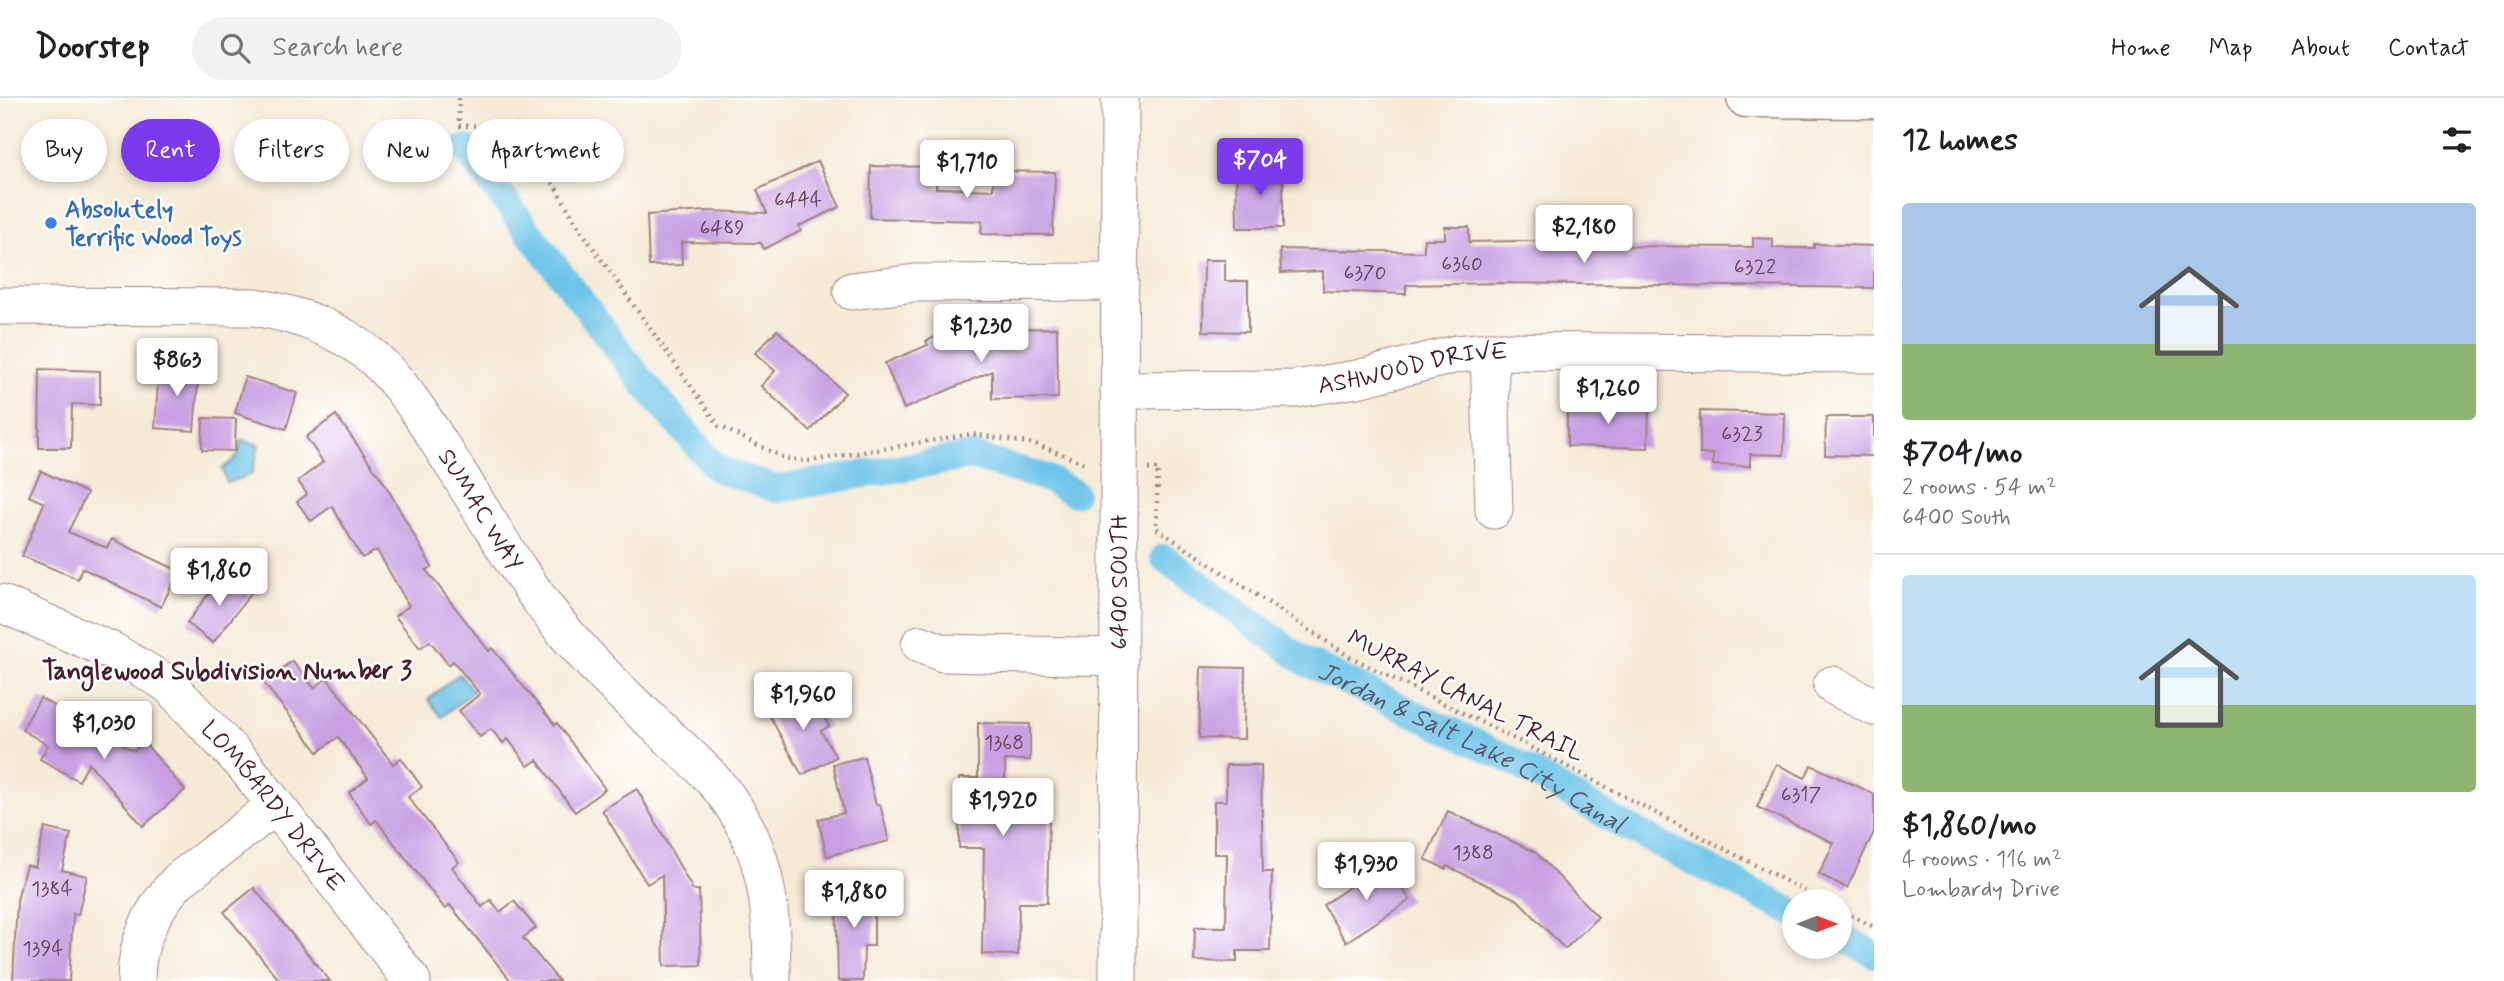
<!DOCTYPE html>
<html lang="en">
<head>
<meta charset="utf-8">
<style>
  body { margin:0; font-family:Mynerve,sans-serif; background:#f2f2f2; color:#202124; height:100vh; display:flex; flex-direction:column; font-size:26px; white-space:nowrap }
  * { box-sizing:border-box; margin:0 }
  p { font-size:23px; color:#757577 }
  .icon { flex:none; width:38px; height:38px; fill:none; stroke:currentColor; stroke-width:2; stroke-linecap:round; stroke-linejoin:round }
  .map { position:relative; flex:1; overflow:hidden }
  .details { display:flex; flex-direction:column; background:#fff; width:630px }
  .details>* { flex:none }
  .guide { position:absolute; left:21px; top:21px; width:665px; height:63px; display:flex; gap:14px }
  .needle { width:46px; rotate:90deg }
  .fabs { position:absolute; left:1782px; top:791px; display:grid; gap:14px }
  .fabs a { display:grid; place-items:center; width:70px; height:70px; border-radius:50%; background:#fff; box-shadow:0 4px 10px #0003; font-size:35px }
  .price { position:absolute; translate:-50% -60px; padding:0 16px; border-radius:7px; background:#fff; color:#222; font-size:23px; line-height:46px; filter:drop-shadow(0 2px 4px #0008) }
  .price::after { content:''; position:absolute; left:50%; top:42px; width:21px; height:16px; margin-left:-10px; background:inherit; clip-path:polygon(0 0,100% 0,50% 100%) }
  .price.on { background:#7c3aed; color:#fff }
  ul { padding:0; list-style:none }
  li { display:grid; align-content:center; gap:14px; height:371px; padding:0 28px }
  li+li { border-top:2px solid #e0e0e0 }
  li span { display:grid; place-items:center; height:217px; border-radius:7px; color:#555 }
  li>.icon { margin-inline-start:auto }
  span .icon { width:126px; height:126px; fill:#fffc; stroke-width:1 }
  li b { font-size:30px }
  h2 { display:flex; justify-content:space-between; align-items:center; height:84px; padding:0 28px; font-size:30px }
  .chip { padding:0 24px; border-radius:32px; background:#fff; box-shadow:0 4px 10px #0003; font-size:24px; line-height:63px }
  .chip.on { background:#7c3aed; color:#fff }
  header { display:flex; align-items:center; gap:42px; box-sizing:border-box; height:98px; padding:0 35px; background:#fff; border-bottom:2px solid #e0e0e0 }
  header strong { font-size:33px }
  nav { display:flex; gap:38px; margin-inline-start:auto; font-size:24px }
  .search { width:490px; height:63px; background:#f2f2f2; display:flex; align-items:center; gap:18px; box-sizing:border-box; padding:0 24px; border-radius:38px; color:#757577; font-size:26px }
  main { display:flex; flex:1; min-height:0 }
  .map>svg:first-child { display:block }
</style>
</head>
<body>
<header>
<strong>Doorstep</strong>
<div class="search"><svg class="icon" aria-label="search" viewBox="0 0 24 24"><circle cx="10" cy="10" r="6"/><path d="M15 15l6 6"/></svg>Search here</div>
<nav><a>Home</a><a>Map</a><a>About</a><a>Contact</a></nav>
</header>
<main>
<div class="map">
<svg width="1874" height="883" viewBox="0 0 1874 883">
  <rect width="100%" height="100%" fill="#fff"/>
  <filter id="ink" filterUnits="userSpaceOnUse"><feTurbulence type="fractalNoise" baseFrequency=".0143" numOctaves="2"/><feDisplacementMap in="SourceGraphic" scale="14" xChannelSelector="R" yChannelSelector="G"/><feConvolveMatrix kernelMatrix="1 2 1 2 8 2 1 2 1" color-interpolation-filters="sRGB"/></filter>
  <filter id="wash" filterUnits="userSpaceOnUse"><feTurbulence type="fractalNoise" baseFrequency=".00686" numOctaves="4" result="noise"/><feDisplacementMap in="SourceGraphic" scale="28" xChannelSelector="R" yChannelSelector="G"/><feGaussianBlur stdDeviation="1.57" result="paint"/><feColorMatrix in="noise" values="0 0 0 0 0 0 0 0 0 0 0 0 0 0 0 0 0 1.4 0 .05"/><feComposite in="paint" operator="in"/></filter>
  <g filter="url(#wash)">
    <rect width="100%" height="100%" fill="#f5ead6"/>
    <g fill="#6ac3e8" stroke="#5a718a" stroke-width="2">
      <polygon points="242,342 259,347 252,376 227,385 222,371 236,360"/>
      <polygon points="459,576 473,593 442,619 428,602"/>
    </g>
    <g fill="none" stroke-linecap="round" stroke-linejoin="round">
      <g stroke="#6ac3e8" stroke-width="28">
        <polyline points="465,50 642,283 716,370 776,391 971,358 1046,380 1074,395"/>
        <path id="s1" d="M 1164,460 L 1306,564 L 1509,661 L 1623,727 L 1794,815"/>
        <polyline points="1839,838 1874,856"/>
      </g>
    </g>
    <g id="blocks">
      <g fill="#c79fe2">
        <polygon points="818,63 840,109 799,128 801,133 764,151 761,145 681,144 682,167 649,168 647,117 705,113 767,115 757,92"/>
        <polygon points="871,68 937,69 936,90 993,92 994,73 1055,74 1053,137 981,136 982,123 870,120"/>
        <polygon points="1236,70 1283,70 1283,130 1237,130"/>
        <polygon points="1445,129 1469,129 1469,144 1518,143 1599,145 1599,148 1753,149 1753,140 1773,141 1773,150 1814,150 1814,146 1874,148 1874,190 1499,185 1406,187 1406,196 1323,193 1323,173 1281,175 1280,151 1424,154 1424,141 1445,141"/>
        <polygon points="1204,162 1225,162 1225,183 1248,183 1248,234 1203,233"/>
        <polygon points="1057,230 1058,300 992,301 992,273 904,311 885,265 928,247 926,243 953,232"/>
        <polygon points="777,232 845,295 810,333 761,288 775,273 755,255"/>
        <polygon points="159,268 199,271 194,333 155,330"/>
        <polygon points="40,271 100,273 100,307 72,306 71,350 39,350"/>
        <polygon points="245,279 297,295 286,331 235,315"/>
        <polygon points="1567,307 1649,308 1648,350 1567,348"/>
        <polygon points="1700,313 1785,315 1784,357 1750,356 1750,368 1713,367 1713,356 1700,356"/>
        <polygon points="336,317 385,386 432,469 426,472 489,553 492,550 555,627 557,625 605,691 575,714 537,662 528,668 508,641 503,645 491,631 480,639 459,613 480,596 453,563 449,567 430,543 420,550 395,518 409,508 377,452 362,460 332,408 311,423 297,404 307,396 298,383 323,364 306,339"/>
        <polygon points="1826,319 1874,319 1874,358 1825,357"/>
        <polygon points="203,320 236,321 235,353 202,352"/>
        <polygon points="41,373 87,395 68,434 107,450 112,441 179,473 161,509 82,470 78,481 22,458 44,405 29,398"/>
        <polygon points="224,475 251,495 213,545 187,525"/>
        <polygon points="292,563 314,590 327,580 393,666 401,660 422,689 408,699 459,764 452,769 482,809 491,802 500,814 514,803 536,830 523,840 559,883 511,883 450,807 445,811 376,722 371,726 349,695 368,680 338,639 318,654 264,585"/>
        <polygon points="1201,569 1245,570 1244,641 1199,640"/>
        <polygon points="809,592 829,628 821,633 836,659 802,677 768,615"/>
        <polygon points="40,600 134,653 144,644 185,692 143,728 89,665 79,683 40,661 48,647 22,632"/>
        <polygon points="978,625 1030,626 1030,662 1005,662 1005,717 1049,717 1047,805 1019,805 1018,857 982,856 984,750 959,750 959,680 978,680"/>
        <polygon points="864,659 876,707 880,706 889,743 827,758 818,721 844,715 833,666"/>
        <polygon points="1776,666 1805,680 1811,667 1874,696 1874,734 1847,790 1819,776 1834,745 1757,709"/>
        <polygon points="1226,667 1261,667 1263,774 1272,774 1270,853 1237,853 1237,864 1194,863 1195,829 1226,829 1227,756 1214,756 1214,703 1226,703"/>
        <polygon points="637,691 693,792 699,792 701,867 664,868 662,777 647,786 602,712"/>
        <polygon points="1448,713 1535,754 1598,819 1565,851 1518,802 1447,768 1446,771 1425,761"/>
        <polygon points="45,730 71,736 62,772 87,778 78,817 73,816 69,883 13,883 17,802 26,767 35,769"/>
        <polygon points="1385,765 1410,802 1346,844 1323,807"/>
        <polygon points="836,789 874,789 874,848 864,848 863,883 838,883"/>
        <polygon points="254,790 330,883 280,883 224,814"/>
      </g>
    </g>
  </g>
  <g filter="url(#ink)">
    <use href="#blocks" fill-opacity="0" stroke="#a08480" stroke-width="2"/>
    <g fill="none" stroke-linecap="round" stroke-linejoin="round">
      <g stroke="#a08480" stroke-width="39">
        <g id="minor">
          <polyline points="852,193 915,185 1120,184"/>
          <path id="s2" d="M 0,208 L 255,209 C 299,217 341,231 375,261 C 404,288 424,321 445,354 C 485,416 521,483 569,539 C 597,571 627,601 658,629 C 689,658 719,682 740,719 C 770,770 772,825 772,883"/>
          <polyline points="1489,253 1494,412"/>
          <path id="s3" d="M 1119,292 L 1295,291 L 1357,281 L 1457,256 L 1489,253 L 1874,256"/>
          <path id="s4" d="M 0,505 L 112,553 L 168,586 L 245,668 L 412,883"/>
          <polyline points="920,546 943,555 1119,559"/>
          <polyline points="1832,587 1874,609"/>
          <path d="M 136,883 C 136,845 152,811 178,783 L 275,708"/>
          <path id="s5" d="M 1118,883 L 1120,0"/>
        </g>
      </g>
      <g stroke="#a08480" stroke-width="41">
        <polyline id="major" points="1746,0 1874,1"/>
      </g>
      <g stroke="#a08480" stroke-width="4.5" stroke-dasharray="2 5" stroke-linecap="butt">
        <polyline points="459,0 459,28 518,27 584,137 719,328 786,361 810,363 971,336 1035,346 1087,366"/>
        <polyline points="1148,371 1158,371 1156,430 1350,559 1517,642 1824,803"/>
        <polyline points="1839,811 1874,829"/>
      </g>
      <use href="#minor" stroke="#fff" stroke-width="37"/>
      <use href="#major" stroke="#fff" stroke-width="38"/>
    </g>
  </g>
  <circle fill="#3f7fe0" stroke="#fff" stroke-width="2.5" cx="51" cy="125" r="7"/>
  <g text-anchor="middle" stroke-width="5" stroke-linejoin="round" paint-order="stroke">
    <g font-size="21" fill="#693f59">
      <text x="798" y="108">6444</text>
      <text x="722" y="136">6489</text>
      <text x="1462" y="172">6360</text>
      <text x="1755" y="175">6322</text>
      <text x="1365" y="181">6370</text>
      <text x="1742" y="342">6323</text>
      <text x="1004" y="651">1368</text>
      <text x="1801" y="703">6317</text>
      <text x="1473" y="761">1388</text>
      <text x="52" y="797">1384</text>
      <text x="43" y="857">1394</text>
    </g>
    <g font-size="24" font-weight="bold" fill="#366cbe" stroke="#fff" text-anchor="start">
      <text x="65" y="119">Absolutely<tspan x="65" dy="28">Terrific Wood Toys</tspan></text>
    </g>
    <g font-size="24" fill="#4a1f2b" stroke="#fff">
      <text dy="8" stroke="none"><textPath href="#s3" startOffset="296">ASHWOOD DRIVE</textPath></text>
      <text dy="8" stroke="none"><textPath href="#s2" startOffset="572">SUMAC WAY</textPath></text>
      <text dy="8" stroke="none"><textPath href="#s5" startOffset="399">6400 SOUTH</textPath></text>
      <text transform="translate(1466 597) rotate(27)" y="8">MURRAY CANAL TRAIL</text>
      <text dy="8" stroke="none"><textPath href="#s4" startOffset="348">LOMBARDY DRIVE</textPath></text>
    </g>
    <g font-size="26" font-weight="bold" fill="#4a1f2b" stroke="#fff">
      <text x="227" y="581">Tanglewood Subdivision Number 3</text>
    </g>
    <g font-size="26" font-style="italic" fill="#55586d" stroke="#fff">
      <text dy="9" stroke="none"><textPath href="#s1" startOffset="362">Jordan &amp; Salt Lake City Canal</textPath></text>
    </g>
  </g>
</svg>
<div class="fabs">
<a><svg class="needle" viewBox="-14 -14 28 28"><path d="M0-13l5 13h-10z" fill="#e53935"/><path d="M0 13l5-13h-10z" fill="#757577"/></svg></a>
</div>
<b class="price on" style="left:1260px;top:100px">$704</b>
<b class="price" style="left:967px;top:102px">$1,710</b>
<b class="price" style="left:1584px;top:167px">$2,180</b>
<b class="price" style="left:981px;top:266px">$1,230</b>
<b class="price" style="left:177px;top:300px">$863</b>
<b class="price" style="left:1608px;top:328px">$1,260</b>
<b class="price" style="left:219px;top:510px">$1,860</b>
<b class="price" style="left:803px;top:634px">$1,960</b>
<b class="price" style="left:104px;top:663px">$1,030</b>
<b class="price" style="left:1003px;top:740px">$1,920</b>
<b class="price" style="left:1366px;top:804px">$1,930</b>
<b class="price" style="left:854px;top:832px">$1,880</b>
<div class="guide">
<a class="chip">Buy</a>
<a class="chip on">Rent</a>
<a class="chip">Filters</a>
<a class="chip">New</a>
<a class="chip">Apartment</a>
</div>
</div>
<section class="details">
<h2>12 homes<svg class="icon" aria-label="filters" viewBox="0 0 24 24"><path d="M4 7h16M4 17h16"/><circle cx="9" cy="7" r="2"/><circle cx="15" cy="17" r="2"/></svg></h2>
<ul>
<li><span style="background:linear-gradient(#a9c7e8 65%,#8fb573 0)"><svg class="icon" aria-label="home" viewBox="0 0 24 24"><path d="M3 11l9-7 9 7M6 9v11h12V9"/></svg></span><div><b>$704/mo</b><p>2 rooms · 54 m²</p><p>6400 South</p></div></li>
<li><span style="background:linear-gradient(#bfe0f5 60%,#8fb573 0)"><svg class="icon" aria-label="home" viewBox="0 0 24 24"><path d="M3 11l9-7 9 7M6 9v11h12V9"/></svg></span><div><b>$1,860/mo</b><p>4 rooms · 116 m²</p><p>Lombardy Drive</p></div></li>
</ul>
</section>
</main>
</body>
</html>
